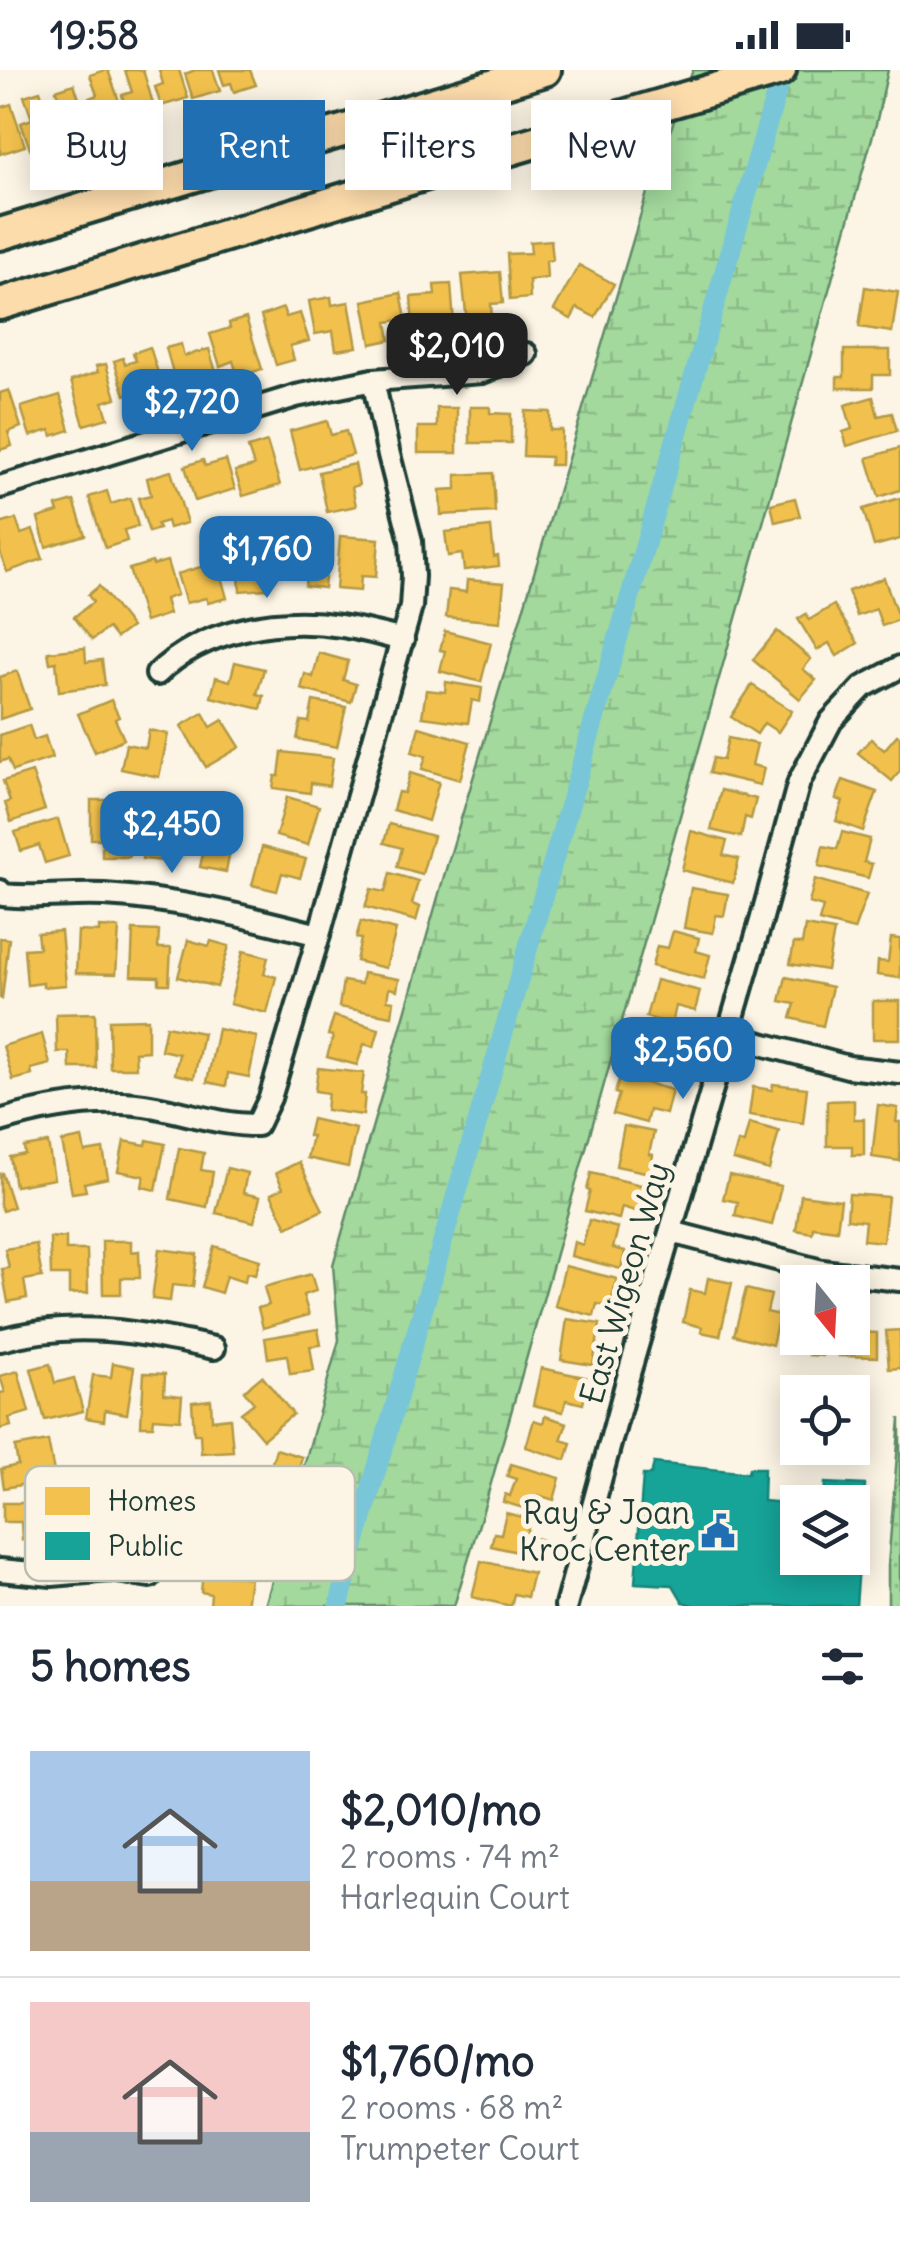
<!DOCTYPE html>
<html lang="en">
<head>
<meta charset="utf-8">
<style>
  body { margin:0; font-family:Delius,sans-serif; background:#f6f6f7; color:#1f2937; height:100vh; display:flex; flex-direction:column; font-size:38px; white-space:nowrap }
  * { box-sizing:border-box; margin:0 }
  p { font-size:32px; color:#747a83 }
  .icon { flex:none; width:55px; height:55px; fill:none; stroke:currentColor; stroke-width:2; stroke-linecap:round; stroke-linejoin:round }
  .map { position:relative; height:1536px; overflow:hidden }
  .details { display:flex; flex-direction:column; background:#fff; flex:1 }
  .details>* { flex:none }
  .top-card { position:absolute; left:30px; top:30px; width:840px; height:90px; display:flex; gap:20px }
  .needle { width:65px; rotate:162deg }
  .tools { position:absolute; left:780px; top:1195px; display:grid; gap:20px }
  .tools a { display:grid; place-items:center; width:90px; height:90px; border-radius:0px; background:#fff; box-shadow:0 5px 25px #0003; font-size:50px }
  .price { position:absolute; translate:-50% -85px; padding:0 22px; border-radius:20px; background:#1f6fb2; color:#fff; font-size:32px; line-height:65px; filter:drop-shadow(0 2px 5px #0008) }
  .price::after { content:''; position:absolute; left:50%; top:60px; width:30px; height:22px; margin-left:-15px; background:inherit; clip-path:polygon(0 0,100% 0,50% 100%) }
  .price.active { background:#222; color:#fff }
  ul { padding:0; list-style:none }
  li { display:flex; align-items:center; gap:30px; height:250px; padding:0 30px }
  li+li { border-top:2px solid #e0e1e3 }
  li span { display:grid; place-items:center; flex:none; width:280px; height:200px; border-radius:0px; color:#555 }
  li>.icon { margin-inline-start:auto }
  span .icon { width:120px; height:120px; fill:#fffc; stroke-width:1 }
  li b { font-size:42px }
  h2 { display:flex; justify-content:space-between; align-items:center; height:120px; padding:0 30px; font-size:42px }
  .pill { padding:0 35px; border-radius:0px; background:#fff; box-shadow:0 5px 25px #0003; font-size:35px; line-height:90px }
  .pill.active { background:#1f6fb2; color:#fff }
  .status { display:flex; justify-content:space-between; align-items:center; height:70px; padding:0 50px; background:#fff; direction:ltr }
  .status svg { height:28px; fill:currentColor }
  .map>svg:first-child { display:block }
</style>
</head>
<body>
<div class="status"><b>19:58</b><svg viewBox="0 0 49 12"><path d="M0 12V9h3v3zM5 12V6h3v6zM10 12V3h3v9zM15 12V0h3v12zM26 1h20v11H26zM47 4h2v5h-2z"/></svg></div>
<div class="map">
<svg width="900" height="1536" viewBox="0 0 900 1536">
  <defs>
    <pattern id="wetland-marsh" width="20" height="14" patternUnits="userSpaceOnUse" patternTransform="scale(2.5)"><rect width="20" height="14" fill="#a3d99d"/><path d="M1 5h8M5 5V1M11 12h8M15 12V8" fill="none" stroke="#8cbb88"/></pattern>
    <pattern id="park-dots" width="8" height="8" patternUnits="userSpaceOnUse" patternTransform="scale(2.5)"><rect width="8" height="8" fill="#a3d99d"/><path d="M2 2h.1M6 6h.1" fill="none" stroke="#8cbb88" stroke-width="1.8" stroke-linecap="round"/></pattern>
  </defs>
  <rect width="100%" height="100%" fill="#fcf5e5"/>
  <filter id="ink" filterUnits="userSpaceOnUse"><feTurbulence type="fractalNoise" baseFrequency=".01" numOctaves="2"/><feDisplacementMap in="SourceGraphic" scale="20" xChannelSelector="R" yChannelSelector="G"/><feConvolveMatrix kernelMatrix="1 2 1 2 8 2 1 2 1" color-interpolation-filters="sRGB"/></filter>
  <g filter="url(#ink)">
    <polygon fill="url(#wetland-marsh)" stroke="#618b68" stroke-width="2.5" points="693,0 888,0 876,54 486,1431 454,1536 265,1536 339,1270 333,1195 444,806 647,123"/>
    <polygon fill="url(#park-dots)" stroke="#618b68" stroke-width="2.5" points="900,1348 900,1536 888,1536 888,1496"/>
    <g fill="#f2c14e" stroke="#b39946" stroke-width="2.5">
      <polygon points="105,0 108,0 125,48 97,58 87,29 97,25 90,5"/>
      <polygon points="125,0 143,0 156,44 130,52 122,25 132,22"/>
      <polygon points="159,0 179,0 188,28 161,36 155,17 163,14"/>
      <polygon points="195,0 213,0 220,21 193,29 185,4"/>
      <polygon points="219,0 250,0 256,15 234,22 231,13 224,15"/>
      <polygon points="74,14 91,63 70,70 66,61 60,63 55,47 64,44 56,20"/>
      <polygon points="40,21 57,70 30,79 21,53 32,49 24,26"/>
      <polygon points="11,34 25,76 0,84 0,38"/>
      <polygon points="551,170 553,190 546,191 547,208 529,210 530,228 510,230 507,184 531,183 530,172"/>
      <polygon points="579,195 614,214 595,247 577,238 571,249 554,240"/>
      <polygon points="500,202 503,233 491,234 492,250 467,253 462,205"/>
      <polygon points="451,214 455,267 433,269 432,254 413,256 411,227 435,225 434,215"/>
      <polygon points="865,217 898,222 892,262 859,257"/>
      <polygon points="401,223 406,249 387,252 390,270 371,274 363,231"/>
      <polygon points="331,227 332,235 349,232 357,277 336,280 333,261 315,264 309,231"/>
      <polygon points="283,238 286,247 300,243 309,271 290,276 294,290 276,295 261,246"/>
      <polygon points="246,248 262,299 238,307 233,291 220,296 210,264 230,258 229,253"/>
      <polygon points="181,274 184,286 209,279 219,312 179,324 166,278"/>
      <polygon points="150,277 166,329 142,336 137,321 125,325 114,291 123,288 125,294 136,291 133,283"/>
      <polygon points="844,280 890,280 890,305 873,305 873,318 837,318 837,307 844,307"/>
      <polygon points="106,294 116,328 103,332 108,348 84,355 71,311 98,302 96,296"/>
      <polygon points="9,320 21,357 8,362 12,376 0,380 0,323"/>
      <polygon points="60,325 70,360 52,366 50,360 30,366 21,337"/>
      <polygon points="873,327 878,346 892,343 897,361 847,376 843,362 852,359 845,335"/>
      <polygon points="470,337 490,337 490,343 511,344 511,373 470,373"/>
      <polygon points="437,338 457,338 457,383 418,383 418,357 437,357"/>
      <polygon points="525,341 550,342 550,360 562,360 561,395 550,395 551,387 523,386"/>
      <polygon points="327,351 331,365 346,361 353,385 300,400 290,361"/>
      <polygon points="267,372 280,415 243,426 235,401 254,396 248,378"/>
      <polygon points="900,378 900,420 879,427 867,388"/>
      <polygon points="203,390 205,396 226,390 235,419 195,431 185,396"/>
      <polygon points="355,394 359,415 352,417 356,436 327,442 319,402"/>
      <polygon points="171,401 187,453 169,458 167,451 157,454 159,459 149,462 138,428 151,425 147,408"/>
      <polygon points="493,403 495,442 441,445 440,420 456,419 456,405"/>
      <polygon points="107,421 111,434 130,428 138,456 124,460 127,471 105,478 89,427"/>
      <polygon points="795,428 800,446 775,452 771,434"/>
      <polygon points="900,428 900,469 874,476 863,439"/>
      <polygon points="74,431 85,465 46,477 38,448 58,442 56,436"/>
      <polygon points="16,449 21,464 33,460 43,489 7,502 0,482 0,454"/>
      <polygon points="491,457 494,487 498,486 499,496 464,500 462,484 448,486 445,462"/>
      <polygon points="290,462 329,466 324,518 305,516 306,502 287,501"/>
      <polygon points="340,466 379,469 376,507 361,506 360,521 336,519"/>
      <polygon points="263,474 264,481 275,480 277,502 265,503 266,519 240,521 237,476"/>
      <polygon points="167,491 177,525 165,529 169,544 145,552 129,499 152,492 153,495"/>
      <polygon points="217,492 227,528 208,533 206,528 186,533 177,504"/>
      <polygon points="884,508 899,550 882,556 876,539 857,546 848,521"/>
      <polygon points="467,510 504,513 500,552 446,547 449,520 466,522"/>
      <polygon points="99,516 131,557 116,568 108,558 92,570 74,547 93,532 88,525"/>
      <polygon points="834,535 858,573 837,586 829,573 817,580 798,549 806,544 809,550"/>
      <polygon points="445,561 491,573 481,612 440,601 445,581 440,580"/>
      <polygon points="777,561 811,589 803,599 816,610 800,629 753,590"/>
      <polygon points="85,578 86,592 102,590 105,615 59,621 56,592 50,593 48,582"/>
      <polygon points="319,583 348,591 343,610 356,614 351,632 301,619 305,604 313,607"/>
      <polygon points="235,592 264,599 257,624 264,626 261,639 211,627 216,607 230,611"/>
      <polygon points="17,601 30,639 0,649 0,607"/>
      <polygon points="446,612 482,618 480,632 472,630 468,653 422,647 426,620 445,622"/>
      <polygon points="752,615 792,641 778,662 764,653 757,664 731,647"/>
      <polygon points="111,630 119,647 115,649 124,669 95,682 78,644"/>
      <polygon points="313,631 346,637 337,677 297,669 301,651 309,652"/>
      <polygon points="203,643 211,657 223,650 240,677 206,697 181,656"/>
      <polygon points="29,655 34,670 45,666 52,688 13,701 8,689 0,692 0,665"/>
      <polygon points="419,657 470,672 460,710 422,699 426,686 412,682"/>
      <polygon points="149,660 168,664 159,707 121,699 126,674 146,678"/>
      <polygon points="897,665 900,667 900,701 892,711 858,683 871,669 884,680"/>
      <polygon points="728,668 757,674 752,695 764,698 760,715 709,703 713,688 723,690"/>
      <polygon points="282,682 333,688 329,716 311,713 310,723 273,718 275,706 279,706"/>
      <polygon points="32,702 45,740 11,752 5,733 10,731 3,711"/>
      <polygon points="410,703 439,712 428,751 393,740 398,722 404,723"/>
      <polygon points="843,710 877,722 863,761 836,751 843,731 836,729"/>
      <polygon points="721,720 756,729 751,749 745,747 741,767 711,760"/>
      <polygon points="287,727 319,736 308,775 276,766"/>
      <polygon points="91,730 118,730 119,741 129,741 129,787 102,787 102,769 91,769"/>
      <polygon points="200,740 223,745 221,754 235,756 226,802 200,797 204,779 193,777"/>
      <polygon points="145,742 184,745 182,773 163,772 162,791 142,789"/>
      <polygon points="58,749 69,786 45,793 39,775 21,781 15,762"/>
      <polygon points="389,754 433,766 422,804 397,797 402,778 384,773"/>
      <polygon points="691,761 727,771 723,785 739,789 733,813 682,800"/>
      <polygon points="842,762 870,769 864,792 872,794 868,808 819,796 823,776 837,779"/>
      <polygon points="262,777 306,789 300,808 282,803 277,821 252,815"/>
      <polygon points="390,803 418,811 412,834 420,837 416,851 365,837 371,819 385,822"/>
      <polygon points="815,809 867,824 854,860 819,851 823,837 809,833"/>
      <polygon points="691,818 728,824 724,846 716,845 713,863 684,858"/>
      <polygon points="361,851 396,860 386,898 356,891 361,869 356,868"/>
      <polygon points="805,856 834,861 827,900 790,894 794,873 802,874"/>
      <polygon points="99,857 119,858 116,904 76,903 78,861 99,862"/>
      <polygon points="133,860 159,861 158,878 171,878 169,914 159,914 159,907 131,906"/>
      <polygon points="61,861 66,915 43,917 43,913 27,915 24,879 39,878 37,863"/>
      <polygon points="673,861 699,868 696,881 710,885 704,909 652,896 657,876 668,878"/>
      <polygon points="0,868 9,869 2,929 0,928"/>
      <polygon points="891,868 900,869 900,908 877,905 878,891 888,892"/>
      <polygon points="188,870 209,876 211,871 229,876 217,917 178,907"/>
      <polygon points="243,881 268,887 264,904 276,907 267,943 230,934"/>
      <polygon points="363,903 399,909 397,920 389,918 387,930 394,931 392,946 339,937 343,911 361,914"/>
      <polygon points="786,907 832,917 823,956 791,948 795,934 780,931"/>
      <polygon points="656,910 700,921 695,941 676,936 672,954 646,947"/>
      <rect x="873" y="931" width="27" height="38"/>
      <polygon points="95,943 96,998 70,998 69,982 57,982 56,944"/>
      <polygon points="334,946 379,959 374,977 364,974 357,995 327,987 333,966 328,965"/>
      <polygon points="148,949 148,981 135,982 136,998 110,998 109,950"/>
      <polygon points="166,956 203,963 194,1008 175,1004 179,984 161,980"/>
      <polygon points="652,958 682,966 677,986 683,988 678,1007 630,994 635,977 646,980"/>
      <polygon points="218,959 257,967 249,1007 228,1003 226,1016 207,1012"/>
      <polygon points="42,964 50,994 31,999 32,1005 13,1010 3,976"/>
      <polygon points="318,998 364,1003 361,1024 365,1024 363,1045 326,1040 328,1023 315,1021"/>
      <polygon points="620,1006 672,1020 666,1044 649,1040 646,1053 613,1044 619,1024 615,1023"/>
      <polygon points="773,1014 807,1018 803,1053 749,1045 753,1017 772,1020"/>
      <polygon points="854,1030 854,1049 864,1049 864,1085 852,1085 852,1076 827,1076 827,1031"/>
      <polygon points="878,1035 898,1038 896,1052 900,1052 900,1091 872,1087"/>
      <polygon points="312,1049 356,1059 348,1097 307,1088 312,1066 308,1066"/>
      <polygon points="749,1053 779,1061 769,1100 733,1090 738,1072 744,1073"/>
      <polygon points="624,1056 654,1062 649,1084 653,1085 650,1103 616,1096"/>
      <polygon points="82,1068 85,1082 103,1079 108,1108 84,1113 86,1121 72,1123 62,1072"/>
      <polygon points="147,1070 165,1074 156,1120 142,1117 144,1106 118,1101 124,1071 146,1075"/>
      <polygon points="48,1073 54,1109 15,1116 10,1087 25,1084 24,1077"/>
      <polygon points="179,1078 204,1083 201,1100 213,1102 207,1137 170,1129"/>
      <polygon points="299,1092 323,1140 287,1157 271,1124 283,1118 276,1103"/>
      <polygon points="227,1098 247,1103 243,1123 260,1127 254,1152 216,1143"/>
      <polygon points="2,1103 13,1137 3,1141 0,1135 0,1104"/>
      <polygon points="591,1103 645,1116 638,1142 622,1137 619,1149 585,1141 590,1121 587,1120"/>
      <polygon points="729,1105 781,1116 772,1155 735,1146 738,1132 723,1129"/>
      <polygon points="849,1124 888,1127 883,1172 863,1170 865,1151 847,1149"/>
      <polygon points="801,1125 841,1130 837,1160 813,1157 812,1163 796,1160"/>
      <polygon points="589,1150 618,1158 613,1178 625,1181 621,1199 571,1186 574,1172 583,1175"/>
      <polygon points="66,1167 66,1180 87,1180 88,1223 69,1224 69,1205 51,1205 50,1168"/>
      <polygon points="102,1171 131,1171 131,1182 139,1181 140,1208 121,1208 121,1224 103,1224"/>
      <polygon points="36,1174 42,1207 24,1210 27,1228 8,1232 2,1199 9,1198 5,1179"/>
      <polygon points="214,1176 260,1190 255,1205 247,1203 244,1212 226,1206 221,1223 202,1217"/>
      <polygon points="159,1179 197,1184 193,1217 172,1215 170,1231 152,1229"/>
      <polygon points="565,1196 617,1209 610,1237 597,1234 594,1246 555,1236"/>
      <polygon points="311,1204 316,1221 303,1225 309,1245 263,1258 258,1238 269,1235 264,1217"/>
      <polygon points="708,1208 732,1213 720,1266 701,1262 702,1257 683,1252 690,1220 705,1223"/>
      <polygon points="746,1219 771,1225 767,1242 779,1245 772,1275 734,1265"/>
      <polygon points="852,1241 862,1241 861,1262 877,1263 877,1287 839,1286 840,1268 852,1268"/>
      <polygon points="788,1246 798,1247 798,1268 824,1268 822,1286 809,1285 810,1278 784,1275"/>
      <polygon points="567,1249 600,1254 593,1295 561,1290"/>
      <polygon points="318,1259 321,1275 310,1276 314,1301 290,1304 287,1285 268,1288 265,1268"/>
      <polygon points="900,1260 900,1298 889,1299 886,1261"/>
      <polygon points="113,1293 134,1297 127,1344 105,1340 104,1351 86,1348 93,1305 111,1307"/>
      <polygon points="50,1294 55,1313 74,1308 83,1341 45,1350 31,1299"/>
      <polygon points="541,1298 589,1308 583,1334 566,1330 563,1342 533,1335"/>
      <polygon points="18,1301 29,1342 9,1348 11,1356 0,1359 0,1323 5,1322 0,1306"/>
      <polygon points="144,1303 165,1304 164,1324 182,1326 180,1350 154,1348 153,1356 141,1356"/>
      <polygon points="262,1306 293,1344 263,1369 241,1343 254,1333 244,1321"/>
      <polygon points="211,1330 212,1350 230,1348 233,1381 201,1383 200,1364 194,1364 192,1332"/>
      <polygon points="545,1346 567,1353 561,1370 571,1373 566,1390 526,1377 534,1350 543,1353"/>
      <polygon points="48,1371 54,1402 35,1405 37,1412 4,1418 1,1399 18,1395 15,1377"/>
      <polygon points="276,1379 302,1387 292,1421 266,1413"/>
      <polygon points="511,1394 560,1408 554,1430 538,1425 533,1441 503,1432 505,1424 510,1426 516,1409 507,1406"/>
      <polygon points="3,1433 46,1433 46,1451 54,1451 53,1470 22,1470 21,1452 3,1452"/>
      <polygon points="506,1443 530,1449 526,1466 543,1470 539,1487 491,1476 494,1463 501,1464"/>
      <polygon points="481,1491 533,1503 527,1527 514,1524 511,1536 472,1527"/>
      <polygon points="203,1502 250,1508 246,1536 210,1536 211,1524 201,1522"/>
    </g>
    <polygon fill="#17a398" stroke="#19847a" stroke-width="2.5" points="654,1393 748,1403 749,1398 764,1398 763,1431 798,1434 798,1488 852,1488 852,1432 824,1432 825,1413 865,1415 856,1536 695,1536 683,1532 673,1515 635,1513 643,1405 651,1405"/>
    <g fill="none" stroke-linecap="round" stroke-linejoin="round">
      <polyline stroke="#79c6d8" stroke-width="20" points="339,1536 350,1491 783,0"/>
      <g stroke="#1f3d34" stroke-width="28">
        <g id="minor">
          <polyline points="0,417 296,326 373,310 482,302 526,284"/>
          <path d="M 157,604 C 203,559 279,546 341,556 C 362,559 382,565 403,570"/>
          <path d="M 0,821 L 3,825 C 37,829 70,823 104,825 C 178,829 248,847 319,865"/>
          <polyline points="728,965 848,997 900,1003"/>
          <path d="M 0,1051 C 50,1036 104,1027 156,1037 C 191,1044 222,1055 257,1055 L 270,1028 L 319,865 L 411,537 L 413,506 L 411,471 L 388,381 L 373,310"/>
          <polyline points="671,1162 822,1201 900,1210"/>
          <path d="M 0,1270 C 76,1249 139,1262 214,1278"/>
          <polyline points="0,1500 52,1505 110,1500 150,1506"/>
          <polyline points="566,1536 630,1300 761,851 799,712 831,651 863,617 900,597"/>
        </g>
      </g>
      <g stroke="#1f3d34" stroke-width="38">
        <g id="highway">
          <polyline points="0,164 545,0"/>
          <polyline points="0,234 433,102 780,0"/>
        </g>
      </g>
      <use href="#minor" stroke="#fcf5e5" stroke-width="20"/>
      <use href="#highway" stroke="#fddcac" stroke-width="30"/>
    </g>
  </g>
  <defs>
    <g id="civic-bare" transform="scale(2.7)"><path d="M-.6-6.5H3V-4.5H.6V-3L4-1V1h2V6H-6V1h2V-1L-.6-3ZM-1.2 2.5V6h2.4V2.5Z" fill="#1f6fb2" stroke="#fcf5e5" stroke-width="2.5" paint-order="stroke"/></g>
  </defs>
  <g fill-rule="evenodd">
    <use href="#civic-bare" x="718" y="1461"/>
  </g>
  <g text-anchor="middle" stroke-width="10" stroke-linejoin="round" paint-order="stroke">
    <g font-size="32" fill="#1f3d34" stroke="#fcf5e5">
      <text transform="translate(625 1213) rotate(-74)" y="11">East Wigeon Way</text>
    </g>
    <g font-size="32" fill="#1f3d34" stroke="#fcf5e5" text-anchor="end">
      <text x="690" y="1454">Ray &amp; Joan<tspan x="690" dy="37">Kroc Center</tspan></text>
    </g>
  </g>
  <rect x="25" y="1396" width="330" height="115" rx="15" fill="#fcf5e5" stroke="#babeb0" stroke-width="2.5"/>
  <rect x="45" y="1417" width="45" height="28" fill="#f2c14e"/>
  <rect x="45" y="1462" width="45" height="28" fill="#17a398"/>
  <g font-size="28" fill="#1f3d34">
    <text x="108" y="1441">Homes</text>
    <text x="108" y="1486">Public</text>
  </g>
</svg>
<div class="tools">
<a><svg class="needle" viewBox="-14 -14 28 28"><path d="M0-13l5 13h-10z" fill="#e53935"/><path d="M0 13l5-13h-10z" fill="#747a83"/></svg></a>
<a><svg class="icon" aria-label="locate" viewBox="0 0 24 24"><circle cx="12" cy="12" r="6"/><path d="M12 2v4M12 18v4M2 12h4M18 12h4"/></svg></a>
<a><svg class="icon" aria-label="layers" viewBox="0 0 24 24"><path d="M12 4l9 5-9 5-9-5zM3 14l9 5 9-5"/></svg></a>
</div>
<b class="price active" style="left:457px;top:328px">$2,010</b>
<b class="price" style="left:192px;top:384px">$2,720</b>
<b class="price" style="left:267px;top:531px">$1,760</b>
<b class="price" style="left:172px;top:806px">$2,450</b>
<b class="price" style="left:683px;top:1032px">$2,560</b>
<div class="top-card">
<a class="pill">Buy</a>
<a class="pill active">Rent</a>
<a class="pill">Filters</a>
<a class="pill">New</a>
</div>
</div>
<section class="details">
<h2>5 homes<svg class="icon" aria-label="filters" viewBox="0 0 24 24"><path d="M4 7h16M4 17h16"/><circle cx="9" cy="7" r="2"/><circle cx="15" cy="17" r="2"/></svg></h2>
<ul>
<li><span style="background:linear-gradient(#a9c7e8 65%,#b9a48a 0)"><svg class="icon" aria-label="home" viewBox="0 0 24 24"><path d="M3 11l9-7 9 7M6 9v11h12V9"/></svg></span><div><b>$2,010/mo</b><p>2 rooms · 74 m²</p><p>Harlequin Court</p></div></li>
<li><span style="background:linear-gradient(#f6c9c9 65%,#9aa5b1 0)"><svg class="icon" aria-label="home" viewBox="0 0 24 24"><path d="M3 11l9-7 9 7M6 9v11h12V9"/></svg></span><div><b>$1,760/mo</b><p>2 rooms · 68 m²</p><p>Trumpeter Court</p></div></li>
</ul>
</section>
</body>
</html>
